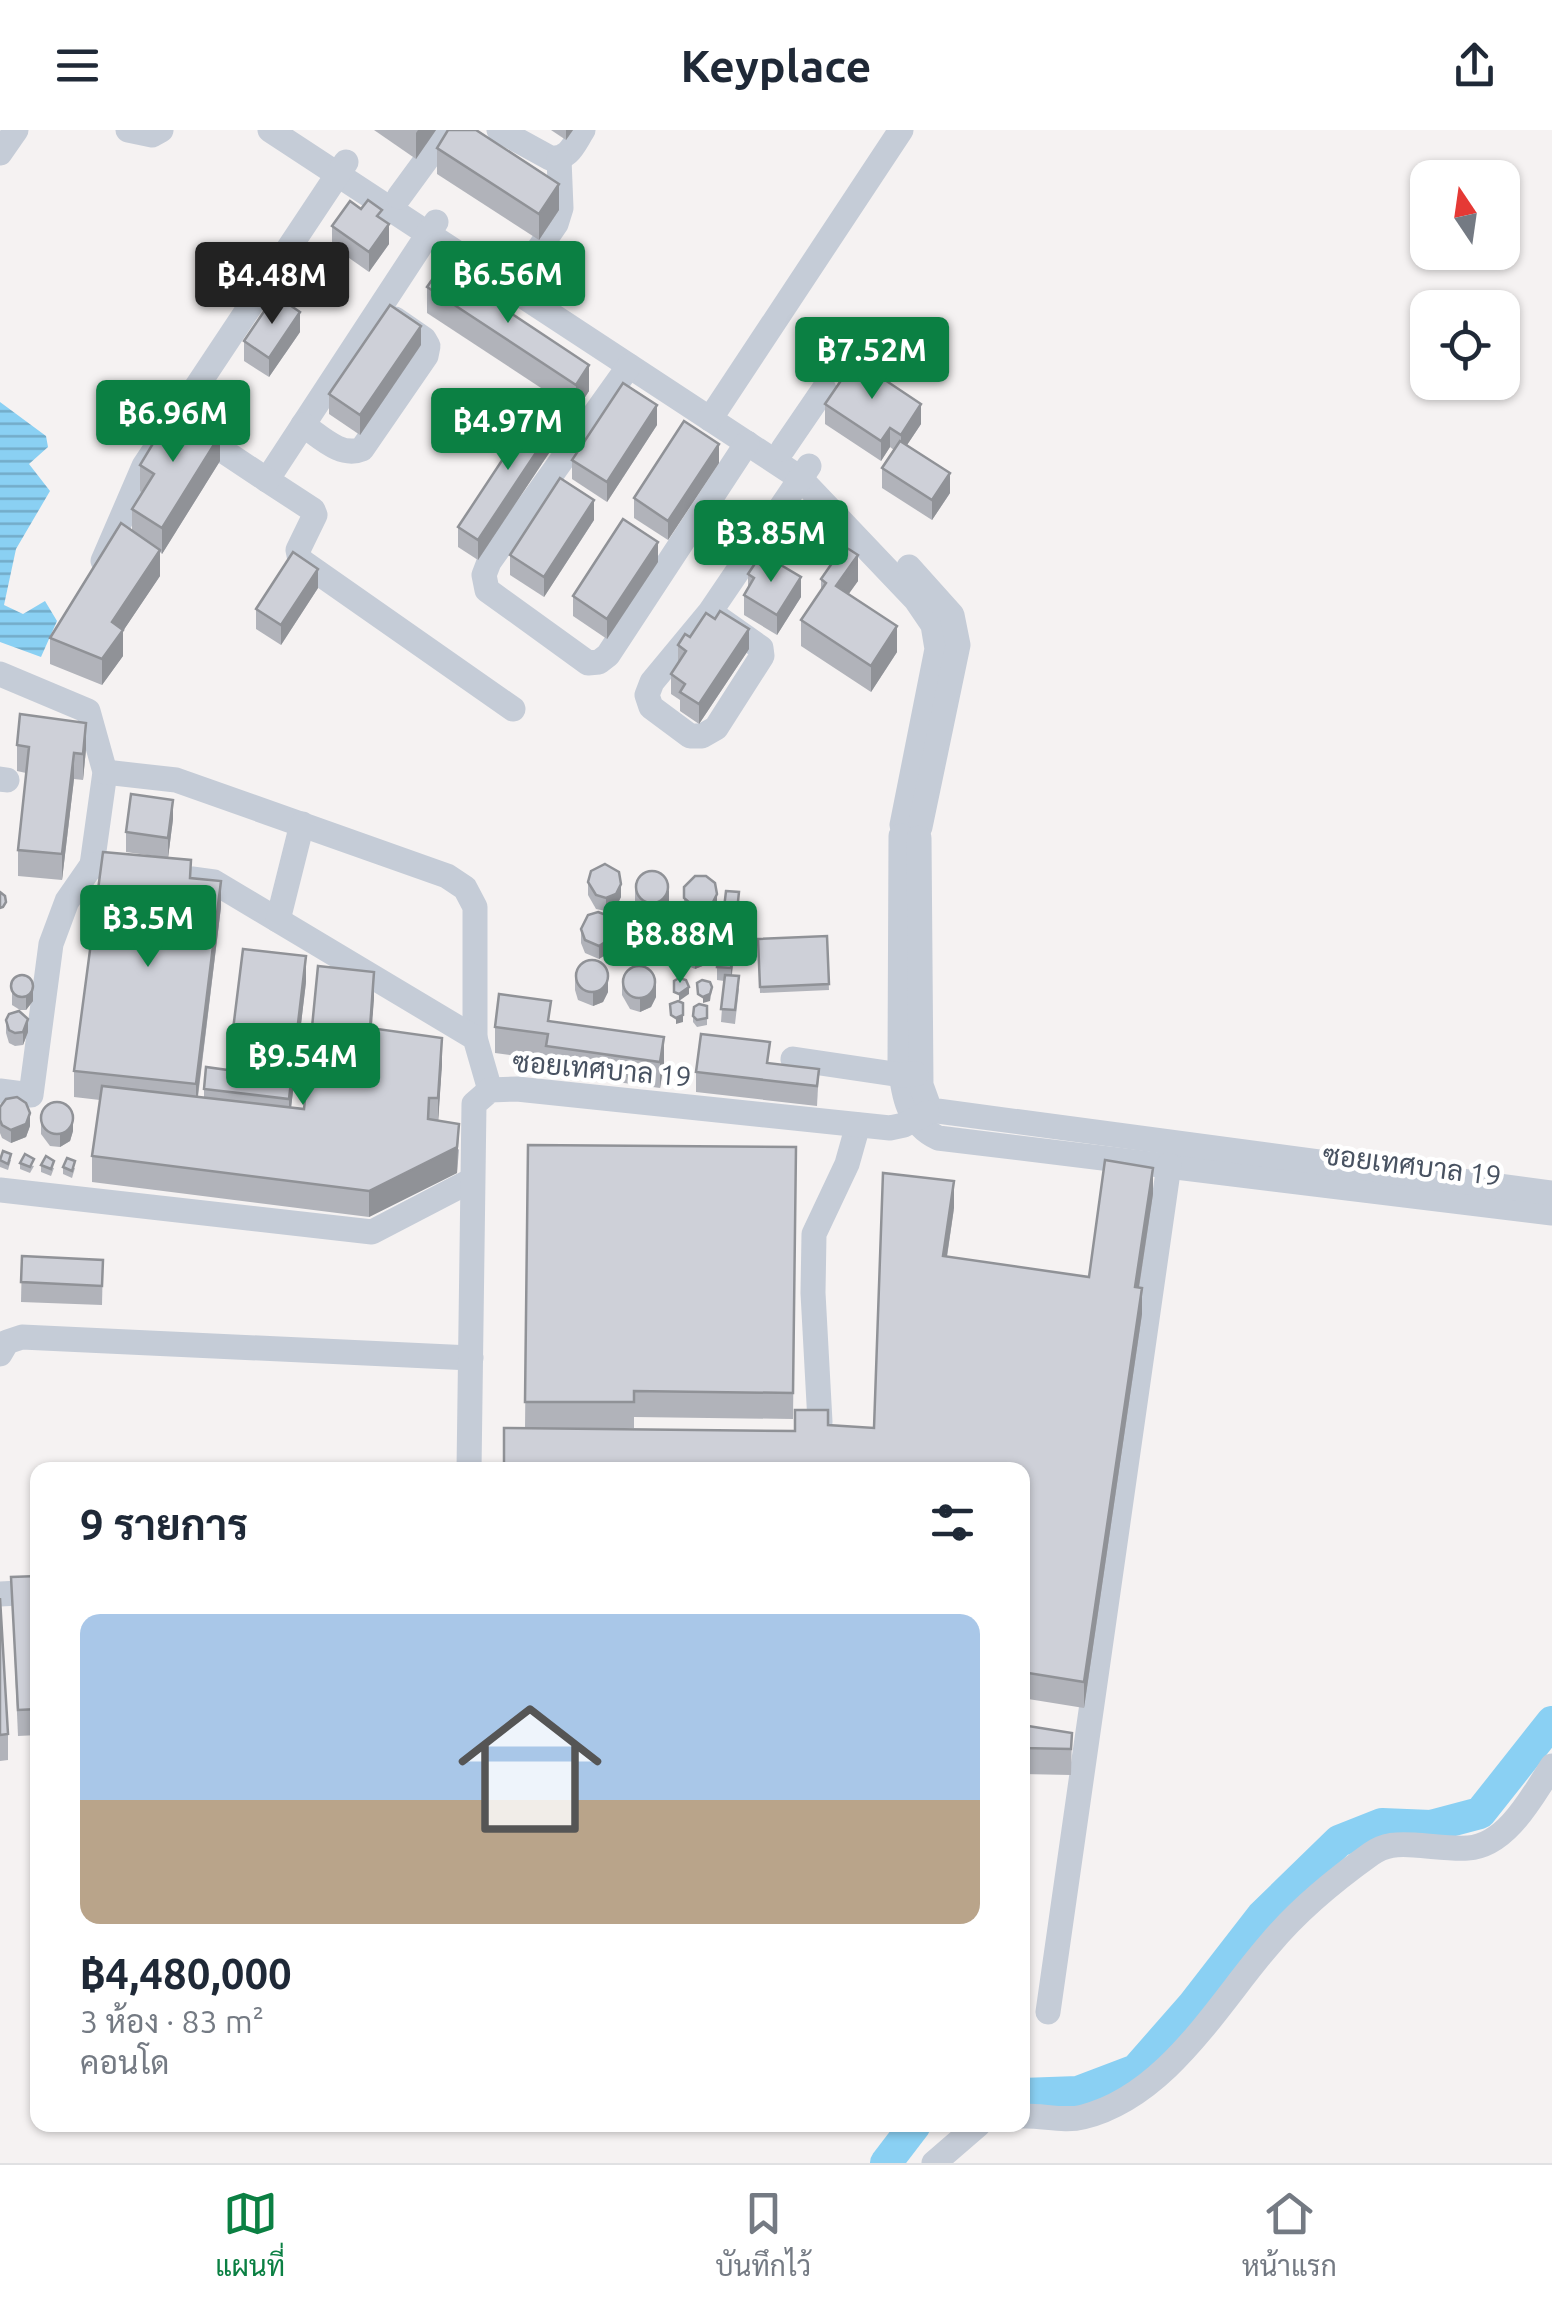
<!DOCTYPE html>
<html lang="th">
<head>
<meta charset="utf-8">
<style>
  body { margin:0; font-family:Ubuntu,Sarabun,sans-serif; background:#f2f2f3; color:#1f2937; height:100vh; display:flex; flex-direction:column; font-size:38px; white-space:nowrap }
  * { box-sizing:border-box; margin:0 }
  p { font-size:32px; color:#747a83 }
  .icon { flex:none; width:55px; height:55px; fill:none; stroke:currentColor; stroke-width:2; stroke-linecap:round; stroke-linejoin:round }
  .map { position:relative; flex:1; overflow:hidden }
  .drawer { position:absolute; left:30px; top:1332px; width:1000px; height:670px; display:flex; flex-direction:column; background:#fff; border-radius:20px; box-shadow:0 2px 8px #0004 }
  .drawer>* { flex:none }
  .needle { width:65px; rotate:347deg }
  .fabs { position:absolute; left:1410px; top:30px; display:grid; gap:20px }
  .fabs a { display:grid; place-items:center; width:110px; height:110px; border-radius:20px; background:#fff; box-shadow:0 2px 8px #0004; font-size:50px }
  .price { position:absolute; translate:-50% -85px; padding:0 22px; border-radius:10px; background:#0b8043; color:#fff; font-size:32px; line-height:65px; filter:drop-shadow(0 2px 5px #0008) }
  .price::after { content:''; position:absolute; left:50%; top:60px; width:30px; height:22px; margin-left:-15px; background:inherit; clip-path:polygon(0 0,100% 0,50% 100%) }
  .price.current { background:#222; color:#fff }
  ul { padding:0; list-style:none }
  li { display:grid; align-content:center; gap:20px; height:530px; padding:0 50px }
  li+li { border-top:2px solid #e0e1e3 }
  li span { display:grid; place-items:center; height:310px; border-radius:20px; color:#555 }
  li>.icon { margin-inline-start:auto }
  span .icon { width:180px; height:180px; fill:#fffc; stroke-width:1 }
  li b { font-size:42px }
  h2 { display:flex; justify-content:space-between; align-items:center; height:120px; padding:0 50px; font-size:42px }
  header { display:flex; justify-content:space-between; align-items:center; height:130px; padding:0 50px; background:#fff; font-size:45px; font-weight:600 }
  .menu { display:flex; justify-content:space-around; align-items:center; height:140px; border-top:2px solid #e0e1e3; background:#fff; font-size:28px; color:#747a83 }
  .menu a { display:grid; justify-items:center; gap:5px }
  .menu .current { color:#0b8043 }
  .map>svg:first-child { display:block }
</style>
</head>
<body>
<header><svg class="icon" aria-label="menu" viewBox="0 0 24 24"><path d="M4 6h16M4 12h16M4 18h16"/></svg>Keyplace<svg class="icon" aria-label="share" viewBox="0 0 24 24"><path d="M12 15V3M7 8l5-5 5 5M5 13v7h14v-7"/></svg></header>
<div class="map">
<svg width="1552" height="2033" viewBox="0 0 1552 2033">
  <defs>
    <pattern id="water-rules" width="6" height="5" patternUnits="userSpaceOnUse" patternTransform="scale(2.5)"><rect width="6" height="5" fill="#8ad0f3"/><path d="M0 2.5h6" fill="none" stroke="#73abc8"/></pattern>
  </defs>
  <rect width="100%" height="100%" fill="#f5f2f2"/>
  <polygon fill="url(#water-rules)" points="0,272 46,306 48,317 29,334 50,361 16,419 4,475 23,484 45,471 57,491 41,527 0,512"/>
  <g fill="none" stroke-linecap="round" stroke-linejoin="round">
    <g stroke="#8ad0f3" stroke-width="32">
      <polyline points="1022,1964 1078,1962 1136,1940 1193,1875 1262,1786 1339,1711 1382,1694 1431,1696 1480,1683 1552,1592"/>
      <polyline points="886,2033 915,1995"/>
    </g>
    <g stroke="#c5ccd7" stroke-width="25">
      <polyline points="128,0 152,5 161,0"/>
      <polyline points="270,0 800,348 916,470 933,495 937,519 902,695"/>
      <path d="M 499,0 L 550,28 C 569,30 574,14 583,0"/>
      <polyline points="0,23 16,0"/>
      <polyline points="399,67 448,0"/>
      <polyline points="436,92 267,350 313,380 315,385 298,420 300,430 513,579"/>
      <polyline points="520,146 556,94 561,78 559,29"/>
      <polyline points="629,236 489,432 484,445 487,460 588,533 599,532 608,525 747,313"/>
      <polyline points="710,289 901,0"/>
      <path d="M 303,295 C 321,307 341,328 362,319 L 426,226 L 428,216 L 424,209 L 395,189"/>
      <polyline points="192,300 267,350"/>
      <polyline points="783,319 824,259"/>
      <polyline points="103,431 144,336 346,32"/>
      <polyline points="909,437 952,485 958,515 920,697"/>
      <polyline points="710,482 761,518 762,526 716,598 702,606 690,606 651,577 647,565 652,552 710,482 809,336"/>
      <polyline points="0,544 88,581 105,642 92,735 133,741"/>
      <polyline points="105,642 176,650 447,746 465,758 475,777 475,908"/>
      <polyline points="0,649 7,650"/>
      <path d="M 901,706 L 900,933 C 903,965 908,994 938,1008 L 1552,1083"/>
      <polyline points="919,708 921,955 930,980 1552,1063"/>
      <polyline points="192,749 214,752 475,908 490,960"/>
      <polyline points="278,790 302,694"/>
      <polyline points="793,929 901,945 916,944"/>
      <polyline points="0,961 31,965 51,814 67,771 92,735"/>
      <polyline points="0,1060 372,1102 472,1050"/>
      <polyline points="0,1224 7,1212 22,1207 471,1228"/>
      <polyline points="820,1292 813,1163 814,1104 847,1034 858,995"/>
      <polyline points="469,1340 474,974 490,960 517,959 890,998 904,995 927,983"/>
      <polyline points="0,1464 38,1462"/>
      <polyline points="1048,1882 1169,1035"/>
      <path d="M 1022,1986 C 1042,1985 1064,1992 1083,1987 C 1167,1966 1217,1875 1269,1815 C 1297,1781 1336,1749 1371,1724 C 1385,1714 1398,1714 1414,1715 C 1432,1716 1450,1719 1468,1718 C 1507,1716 1533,1665 1552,1636"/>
      <polyline points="934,2033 978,1995"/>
    </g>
  </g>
  <g fill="#b1b3ba">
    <polygon points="374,0 436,0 416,29"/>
    <polygon points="551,0 573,0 566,10"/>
    <polygon points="437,18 559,80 539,110 437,44"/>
    <polygon points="361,79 382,90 389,114 369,142 332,116 332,96"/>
    <polygon points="427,157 589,261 576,281 427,183"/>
    <polygon points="300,202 269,247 244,231 244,211"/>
    <polygon points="421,215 360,305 329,284 329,264"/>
    <polygon points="825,274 921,294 907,315 950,363 932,390 882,358 882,338 894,320 890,317 881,331 825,294"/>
    <polygon points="657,295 607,372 572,349 572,330"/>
    <polygon points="559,308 478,430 458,417 458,397"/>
    <polygon points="220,331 162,424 160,422 160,446 123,501 123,526 102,555 50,534 50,508 132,400 132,379 143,363 140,361 140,335"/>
    <polygon points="719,333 668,410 634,388 634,368"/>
    <polygon points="594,390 544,467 510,445 510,425"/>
    <polygon points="658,432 607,509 573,486 573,466"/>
    <polygon points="748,444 801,467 777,505 744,485 744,465 748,457"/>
    <polygon points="821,449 858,451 848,464 897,522 871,562 801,516 801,490 821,461"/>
    <polygon points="318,458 281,515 256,499 256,479"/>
    <polygon points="690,507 749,519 699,594 680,581 680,570 671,564 671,544 678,533 678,515"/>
    <polygon points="17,615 86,619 83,650 74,649 62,750 18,746 18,720 26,643 17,641"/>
    <polygon points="173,689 168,728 126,722 126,702"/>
    <polygon points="588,752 621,767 616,777 606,781 596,779 588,765"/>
    <polygon points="684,757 717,777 712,787 696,791 684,781"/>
    <polygon points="635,758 669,773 664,782 648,787 639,781 635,771"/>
    <polygon points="739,775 732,845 739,859 735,894 721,892 724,851 717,850 717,837"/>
    <polygon points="221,777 198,967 204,968 204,959 228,940 306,852 291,978 304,979 374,868 371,898 442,934 438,991 459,1020 457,1043 369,1087 92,1052 92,1026 100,970 74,967 74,941"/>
    <polygon points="581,799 615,809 613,820 599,829 585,823 581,813"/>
    <polygon points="628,804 662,818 657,829 646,833 636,830 628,817"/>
    <polygon points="827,806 829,860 760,863 758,809"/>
    <polygon points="677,810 711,824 705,835 695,839 681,833 677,823"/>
    <polygon points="575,847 608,862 603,872 593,876 578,870 575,860"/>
    <polygon points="12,852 33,871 26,880 20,880 12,875"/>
    <polygon points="622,852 656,867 651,877 640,882 630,879 622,865"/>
    <polygon points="707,876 707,895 697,897 693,892 693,886"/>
    <polygon points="6,890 28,902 23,915 15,916 9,913 6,903"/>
    <polygon points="551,892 664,933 660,958 546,942 546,930 495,923 495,897"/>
    <polygon points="769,933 819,939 817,976 696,962 696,942"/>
    <polygon points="0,977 30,996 26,1007 11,1013 2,1008 0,1003"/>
    <polygon points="41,991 73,1001 70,1011 60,1017 50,1016 41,1004"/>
    <polygon points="528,1015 796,1017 793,1289 634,1287 634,1298 525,1298"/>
    <polygon points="0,1027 11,1030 8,1040 0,1037"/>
    <polygon points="20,1033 34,1036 30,1043 20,1039"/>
    <polygon points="41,1035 54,1038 51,1046 41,1042"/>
    <polygon points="63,1037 75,1038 72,1048 63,1044"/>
    <polygon points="1153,1064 1139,1158 1142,1184 1084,1578 1022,1568 1022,1340 795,1301 828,1295 874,1298 954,1078 947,1127 1089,1147"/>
    <polygon points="22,1126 103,1130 102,1175 21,1172"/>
    <polygon points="38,1446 38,1605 18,1606 11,1447"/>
    <polygon points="0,1468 8,1604 8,1630 0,1631"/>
    <polygon points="1022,1595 1072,1603 1071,1645 1022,1644"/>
  </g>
  <g fill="#909297">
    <polygon points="418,0 436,0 416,29 416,3"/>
    <polygon points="566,0 573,0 566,10"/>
    <polygon points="559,54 559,80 539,110 539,84"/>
    <polygon points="389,94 389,114 369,142 369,122"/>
    <polygon points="300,182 300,202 269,247 269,228"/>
    <polygon points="421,196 421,215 360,305 360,285"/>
    <polygon points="589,235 589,261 576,281 576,255"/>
    <polygon points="921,274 921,294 901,324 901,305"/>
    <polygon points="657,275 657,295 607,372 607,352"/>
    <polygon points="559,288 559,308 478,430 478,410"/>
    <polygon points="890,298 890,317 881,331 881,311"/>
    <polygon points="220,305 220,331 162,424 162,398"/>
    <polygon points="719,314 719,333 668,410 668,391"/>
    <polygon points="950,343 950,363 932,390 932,370"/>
    <polygon points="594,370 594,390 544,467 544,447"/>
    <polygon points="658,412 658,432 607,509 607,489"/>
    <polygon points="160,420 160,446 123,501 123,526 102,555 102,529 112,492"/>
    <polygon points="858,425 858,451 836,482 836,456"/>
    <polygon points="318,439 318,458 281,515 281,495"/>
    <polygon points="801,447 801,467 777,505 777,485"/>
    <polygon points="897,496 897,522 871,562 871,536"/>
    <polygon points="749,499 749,519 699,594 699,574"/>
    <polygon points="86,593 86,619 83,650 83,624"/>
    <polygon points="74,623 74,649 62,750 62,724"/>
    <polygon points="173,670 173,689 168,728 168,708"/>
    <polygon points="221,751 221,777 196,980 196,954"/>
    <polygon points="621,754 621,767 616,777 606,781 606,768"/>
    <polygon points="669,760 669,773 664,782 648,787 648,774"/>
    <polygon points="739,762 739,775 731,851 731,838"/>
    <polygon points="717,764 717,777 712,787 696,791 696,778"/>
    <polygon points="615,795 613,820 599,829 599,816"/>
    <polygon points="662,805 662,818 657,829 646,833 646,820"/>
    <polygon points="711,811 711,824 705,835 695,839 695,826"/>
    <polygon points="306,826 306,852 289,995 289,969"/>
    <polygon points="374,842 374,868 370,924 370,898"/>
    <polygon points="608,849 608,862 603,872 593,876 593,863"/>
    <polygon points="656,854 656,867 651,877 640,882 640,869"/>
    <polygon points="689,857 689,864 679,871 679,864"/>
    <polygon points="712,857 710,871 703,873 703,867"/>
    <polygon points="33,858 33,871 26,880 26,867"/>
    <polygon points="683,885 683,892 676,894 676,888"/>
    <polygon points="28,889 28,902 23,915 23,902"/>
    <polygon points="664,907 664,933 660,958 660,932"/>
    <polygon points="442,908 442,934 438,994 438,968"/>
    <polygon points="30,983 30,996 26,1007 11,1013 11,1000"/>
    <polygon points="73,988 73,1001 70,1011 60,1017 60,1004"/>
    <polygon points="459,994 457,1043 369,1087 369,1061"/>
    <polygon points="1153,1038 1153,1064 1135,1183 1135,1157"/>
    <polygon points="954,1051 954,1078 943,1152 943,1126"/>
    <polygon points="1142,1158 1142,1184 1084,1578 1084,1552"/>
  </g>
  <g fill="#ced0d8" stroke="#909297" stroke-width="2.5">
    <polygon points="448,0 476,0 559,54 539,84 437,18"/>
    <polygon points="368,70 382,80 377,86 389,94 369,122 332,96 350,71 361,79"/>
    <polygon points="441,137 589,235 576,255 427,157"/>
    <polygon points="275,165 300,182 269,228 244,211"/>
    <polygon points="390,175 421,196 360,285 329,264"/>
    <polygon points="855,230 921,274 901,305 890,298 881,311 825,274"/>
    <polygon points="623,253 657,275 607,352 572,330"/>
    <polygon points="538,276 559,288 478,410 458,397"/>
    <polygon points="175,277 220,305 162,398 132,379 154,344 140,335"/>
    <polygon points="684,291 719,314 668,391 634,368"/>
    <polygon points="900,311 950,343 932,370 882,338"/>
    <polygon points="560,348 594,370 544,447 510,425"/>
    <polygon points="623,389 658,412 607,489 573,466"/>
    <polygon points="121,393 160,420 112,492 123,500 102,529 50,508"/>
    <polygon points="844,416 858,425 836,456 897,496 871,536 801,490 826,453 821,449"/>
    <polygon points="293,422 318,439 281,495 256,479"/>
    <polygon points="769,428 801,447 777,485 744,465 754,448 748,444 756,432 764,437"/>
    <polygon points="720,481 749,499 699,574 680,562 685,554 671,544 686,521 678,515 685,504 690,507 706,483 715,489"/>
    <polygon points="20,584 86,593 83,624 74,623 62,724 18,720 29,617 17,615"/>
    <polygon points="131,664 173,670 168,708 126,702"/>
    <polygon points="103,722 191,730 190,748 221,751 196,954 74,941"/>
    <polygon points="605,734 619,742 621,754 616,764 606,768 596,765 588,752 591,741"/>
    <circle cx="652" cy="757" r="16"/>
    <polygon points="695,746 706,746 715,753 717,764 712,774 696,778 684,768 684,757"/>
    <polygon points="726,761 739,762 731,838 717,837"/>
    <polygon points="0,762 5,766 6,772 3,777 0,778"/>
    <polygon points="598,782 609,786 615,795 613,807 599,816 585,810 581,799 588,785"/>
    <circle cx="645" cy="803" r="16"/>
    <circle cx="694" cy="809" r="16"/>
    <polygon points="827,806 829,854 760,857 758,809"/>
    <polygon points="243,819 306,826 289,969 204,959 206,937 228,940"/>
    <circle cx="592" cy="846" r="16"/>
    <circle cx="639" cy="852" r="16"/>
    <polygon points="318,836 374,842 370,898 442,908 438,968 429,968 428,989 459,994 457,1017 369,1061 92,1026 102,956 304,979"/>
    <polygon points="725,845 739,846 735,880 721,879"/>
    <circle cx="22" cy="856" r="11"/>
    <polygon points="679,848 686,850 689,857 679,864 674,862 674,851"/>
    <polygon points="702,850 710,852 712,857 710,864 703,867 698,864 697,853"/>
    <polygon points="499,864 551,871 548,891 664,907 660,932 546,916 548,904 495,897"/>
    <polygon points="678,871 683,873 683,885 676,888 671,885 670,874"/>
    <polygon points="699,874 707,876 707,888 697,890 693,886 694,877"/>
    <polygon points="19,881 28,889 23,902 15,903 9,900 6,890 9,884"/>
    <polygon points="701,904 770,912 767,933 819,939 817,956 696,942"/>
    <polygon points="17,967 26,973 30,983 26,994 11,1000 2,995 0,990 0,977 6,969"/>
    <circle cx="57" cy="988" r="16"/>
    <polygon points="528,1015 796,1017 793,1263 634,1261 634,1272 525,1272"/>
    <polygon points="3,1021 11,1024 8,1034 0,1030"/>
    <polygon points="25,1024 34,1029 30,1037 20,1033"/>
    <polygon points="46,1026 54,1031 51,1039 41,1035"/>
    <polygon points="67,1028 75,1031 72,1041 63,1037"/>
    <polygon points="1105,1030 1153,1038 1135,1157 1142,1158 1084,1552 1022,1542 1022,1340 504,1340 504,1298 795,1301 795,1280 828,1280 828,1295 874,1298 883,1043 954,1051 943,1126 1089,1147"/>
    <polygon points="22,1126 103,1130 102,1156 21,1152"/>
    <polygon points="38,1446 38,1579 18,1580 11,1447"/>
    <polygon points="0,1468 8,1604 0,1605"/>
    <polygon points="1022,1595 1072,1603 1071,1619 1022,1618"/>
  </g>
  <g text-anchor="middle" stroke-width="9" stroke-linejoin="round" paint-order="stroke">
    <g font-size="28" fill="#485261" stroke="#fff">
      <text transform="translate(602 939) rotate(5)" y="10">ซอยเทศบาล 19</text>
      <text transform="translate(1412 1035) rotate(7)" y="10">ซอยเทศบาล 19</text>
    </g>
  </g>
</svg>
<div class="fabs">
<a><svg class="needle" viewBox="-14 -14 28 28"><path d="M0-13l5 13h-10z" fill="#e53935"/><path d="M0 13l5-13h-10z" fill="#747a83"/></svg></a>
<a><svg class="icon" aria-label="locate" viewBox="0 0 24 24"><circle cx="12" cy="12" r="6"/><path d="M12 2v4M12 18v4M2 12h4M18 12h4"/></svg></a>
</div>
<b class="price" style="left:508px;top:196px">฿6.56M</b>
<b class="price current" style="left:272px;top:197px">฿4.48M</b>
<b class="price" style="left:872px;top:272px">฿7.52M</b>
<b class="price" style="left:173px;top:335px">฿6.96M</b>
<b class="price" style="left:508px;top:343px">฿4.97M</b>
<b class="price" style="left:771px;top:455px">฿3.85M</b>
<b class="price" style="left:148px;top:840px">฿3.5M</b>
<b class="price" style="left:680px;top:856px">฿8.88M</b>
<b class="price" style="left:303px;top:978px">฿9.54M</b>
<section class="drawer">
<h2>9 รายการ<svg class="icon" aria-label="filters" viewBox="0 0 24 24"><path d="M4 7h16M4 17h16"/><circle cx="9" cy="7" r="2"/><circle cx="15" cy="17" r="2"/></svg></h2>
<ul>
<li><span style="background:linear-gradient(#a9c7e8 60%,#b9a48a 0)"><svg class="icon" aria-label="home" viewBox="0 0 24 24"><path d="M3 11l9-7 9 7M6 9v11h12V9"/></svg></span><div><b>฿4,480,000</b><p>3 ห้อง · 83 m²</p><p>คอนโด</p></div></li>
</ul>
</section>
</div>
<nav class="menu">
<a class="current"><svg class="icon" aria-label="map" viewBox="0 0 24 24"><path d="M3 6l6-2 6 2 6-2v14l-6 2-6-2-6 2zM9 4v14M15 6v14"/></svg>แผนที่</a>
<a><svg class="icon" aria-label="saved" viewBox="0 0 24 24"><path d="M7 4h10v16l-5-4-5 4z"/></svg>บันทึกไว้</a>
<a><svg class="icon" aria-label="home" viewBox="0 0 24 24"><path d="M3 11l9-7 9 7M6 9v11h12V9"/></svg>หน้าแรก</a>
</nav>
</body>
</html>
